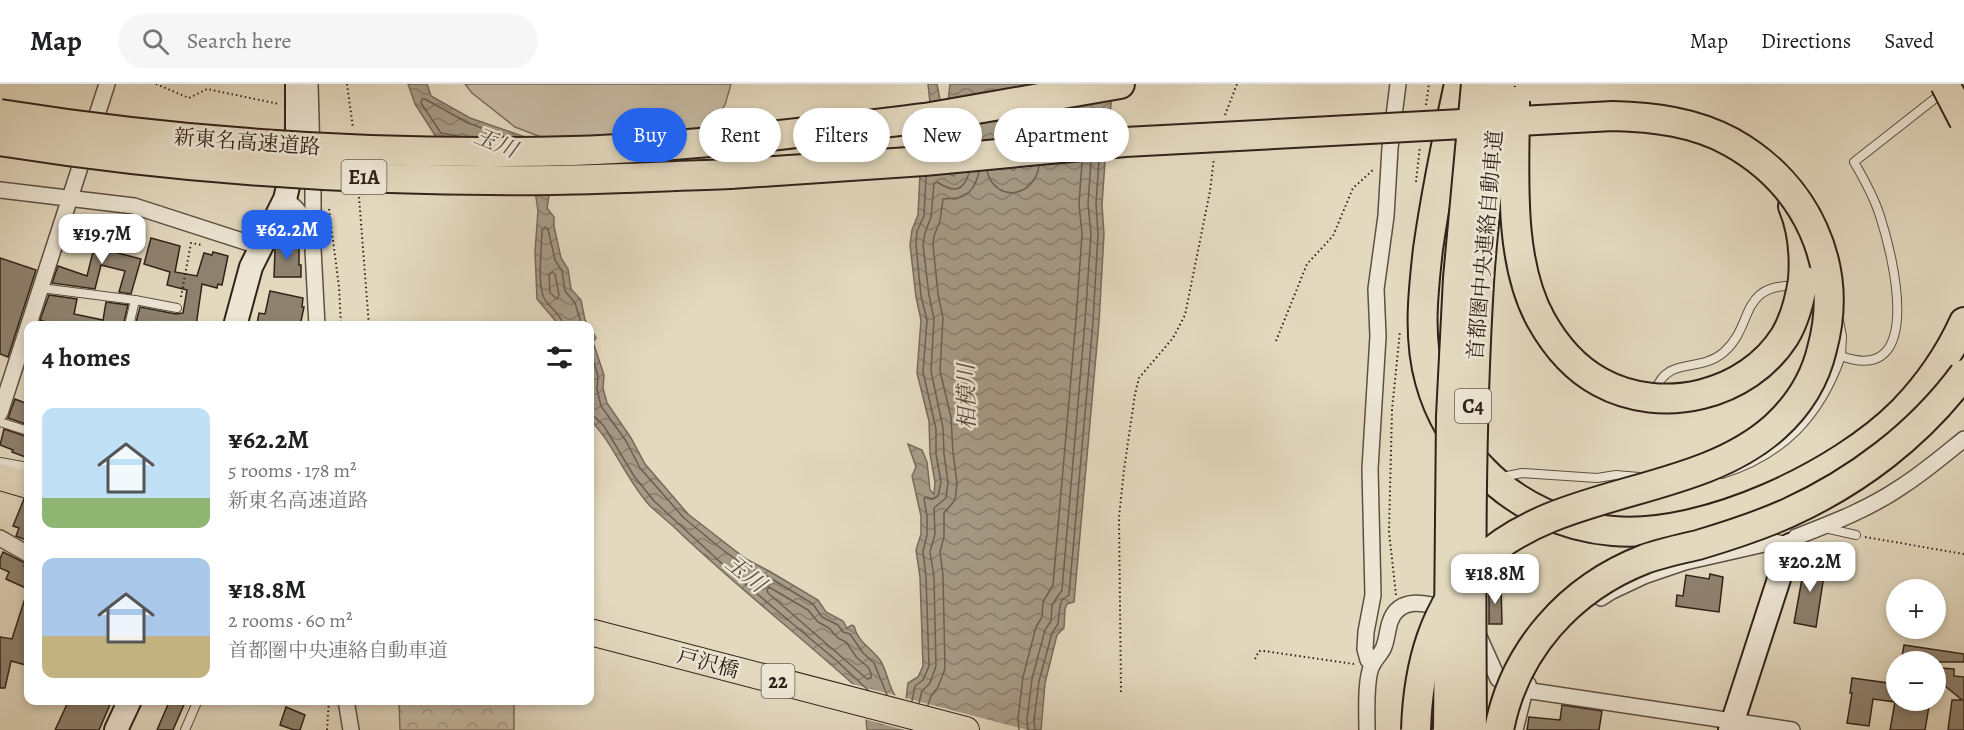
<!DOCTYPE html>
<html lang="en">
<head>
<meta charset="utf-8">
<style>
  body { margin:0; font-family:Alegreya,"Noto Serif JP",serif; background:#f6f6f6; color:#202124; height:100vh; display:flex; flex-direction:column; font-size:22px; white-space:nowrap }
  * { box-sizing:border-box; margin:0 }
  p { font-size:20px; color:#757577 }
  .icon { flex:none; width:33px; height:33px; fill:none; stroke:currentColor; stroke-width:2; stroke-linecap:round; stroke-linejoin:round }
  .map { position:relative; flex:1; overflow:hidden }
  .sheet { position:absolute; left:24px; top:237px; width:570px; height:384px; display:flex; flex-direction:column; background:#fff; border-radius:12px; box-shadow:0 3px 9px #0003 }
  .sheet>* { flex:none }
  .top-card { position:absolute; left:612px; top:24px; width:570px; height:54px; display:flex; gap:12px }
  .buttons { position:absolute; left:1886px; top:495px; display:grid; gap:12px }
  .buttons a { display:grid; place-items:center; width:60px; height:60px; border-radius:50%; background:#fff; box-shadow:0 3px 9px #0003; font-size:30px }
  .price { position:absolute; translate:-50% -51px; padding:0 14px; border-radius:12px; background:#fff; color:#222; font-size:20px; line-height:39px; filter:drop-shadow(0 2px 3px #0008) }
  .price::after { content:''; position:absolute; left:50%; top:36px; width:18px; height:14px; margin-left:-9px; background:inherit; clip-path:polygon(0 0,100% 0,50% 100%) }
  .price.on { background:#2563eb; color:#fff }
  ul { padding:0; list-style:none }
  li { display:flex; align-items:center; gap:18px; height:150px; padding:0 18px }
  li span { display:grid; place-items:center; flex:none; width:168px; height:120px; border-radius:12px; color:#555 }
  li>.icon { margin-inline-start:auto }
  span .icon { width:72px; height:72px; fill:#fffc; stroke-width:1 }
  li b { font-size:26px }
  h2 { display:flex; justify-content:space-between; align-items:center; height:72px; padding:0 18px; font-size:26px }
  .pill { padding:0 21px; border-radius:27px; background:#fff; box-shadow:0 3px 9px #0003; font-size:21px; line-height:54px }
  .pill.on { background:#2563eb; color:#fff }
  header { display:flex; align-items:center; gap:36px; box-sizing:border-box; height:84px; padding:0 30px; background:#fff; border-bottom:2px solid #e0e0e0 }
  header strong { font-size:28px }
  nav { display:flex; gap:33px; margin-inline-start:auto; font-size:21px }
  .search { width:420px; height:54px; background:#f6f6f6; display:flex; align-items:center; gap:15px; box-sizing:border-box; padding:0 21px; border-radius:33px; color:#757577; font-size:22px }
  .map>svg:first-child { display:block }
</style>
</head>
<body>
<header>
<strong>Map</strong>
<div class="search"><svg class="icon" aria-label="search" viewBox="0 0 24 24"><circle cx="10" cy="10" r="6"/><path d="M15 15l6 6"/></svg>Search here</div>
<nav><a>Map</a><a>Directions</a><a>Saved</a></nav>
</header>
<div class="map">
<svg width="1964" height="646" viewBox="0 0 1964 646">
  <defs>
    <pattern id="park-crowns" width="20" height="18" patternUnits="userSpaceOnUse" patternTransform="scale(1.5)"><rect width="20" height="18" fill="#c5baa3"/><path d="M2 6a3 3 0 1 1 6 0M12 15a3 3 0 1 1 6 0" fill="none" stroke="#a19784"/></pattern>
    <pattern id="water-waves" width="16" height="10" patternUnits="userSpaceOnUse" patternTransform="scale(1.5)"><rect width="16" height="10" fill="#a69b87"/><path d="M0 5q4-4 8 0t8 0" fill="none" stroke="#887e6e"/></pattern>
  </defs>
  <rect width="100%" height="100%" fill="#e3d9bf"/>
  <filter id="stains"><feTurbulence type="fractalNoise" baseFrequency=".00333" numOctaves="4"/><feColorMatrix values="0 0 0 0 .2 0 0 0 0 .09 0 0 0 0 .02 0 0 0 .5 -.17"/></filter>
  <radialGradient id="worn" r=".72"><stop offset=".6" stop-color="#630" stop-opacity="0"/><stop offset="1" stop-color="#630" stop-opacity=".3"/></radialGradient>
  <polygon fill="#c5baa3" stroke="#7b6e5e" stroke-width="1.5" points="465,0 731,0 725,21 706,49 541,53 515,43 472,9"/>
  <polygon fill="url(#park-crowns)" stroke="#7b6e5e" stroke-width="1.5" points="399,617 514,617 514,646 400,646"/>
  <path fill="url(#water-waves)" stroke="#776b5b" stroke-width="1.5" fill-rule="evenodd" d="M 408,0 L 427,0 L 431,12 L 470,34 L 537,57 L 544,78 L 550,106 L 547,124 L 554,133 L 554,142 L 561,174 L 568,185 L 571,205 L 581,216 L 585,236 L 596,254 L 593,258 L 604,291 L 603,304 L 607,319 L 631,354 L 645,380 L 688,430 L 746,475 L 769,487 L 818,516 L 826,528 L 843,537 L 847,544 L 852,541 L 854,542 C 857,557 871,564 880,576 C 888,588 888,604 898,616 L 906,615 L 908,599 L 918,593 L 923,582 L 920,493 L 916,466 L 921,450 L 921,432 L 912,392 L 916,383 L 908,360 L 922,366 L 927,378 L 930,406 L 934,410 L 935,398 L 930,370 L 929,337 L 917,289 L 921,236 L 916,213 L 910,161 L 912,146 L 918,131 L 920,90 L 947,89 L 954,92 L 956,85 L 947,44 L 930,19 L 928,0 L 937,0 L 942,26 L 947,27 L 950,0 L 1114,0 L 1107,49 L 1102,121 L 1104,150 L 1099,238 L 1074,518 L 1067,520 L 1065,525 L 1064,544 L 1057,551 L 1045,599 L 1041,646 L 867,646 L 864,610 C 802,553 735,502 674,443 C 666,436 658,429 650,422 C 626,396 613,358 590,336 L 590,242 L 559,241 L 537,215 L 535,168 L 538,127 L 535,107 L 438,56 L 415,20 ZM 1019,29 L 1017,81 L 1014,86 L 1012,86 L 1009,80 L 1011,30 Z"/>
  <polygon fill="#e3d9bf" points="848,599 1028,646 905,646 864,635 861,612"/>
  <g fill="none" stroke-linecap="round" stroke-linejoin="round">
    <g stroke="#6c5f50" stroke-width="1.5">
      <polyline points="458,52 441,49 421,19 422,15 425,15 468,39 504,52"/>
      <path d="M 987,87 C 995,119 1034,114 1039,82"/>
      <polygon points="552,188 555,190 559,211 557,215 550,209 549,191"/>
      <path d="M 563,242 C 562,230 549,224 544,214 C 537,201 542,162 542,146 L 545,143 L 548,145 L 555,176 L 562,187 L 565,207 L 575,219 L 582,242"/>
      <polyline points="590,266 598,292 597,305 601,322 626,357 640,384 684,434 719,463 743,481 767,492 813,520 822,533 838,541 843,548 850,550 863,569 874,579 887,611"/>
      <polyline points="590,332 595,333 604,342 634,392 654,417 730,487 837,577 868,606"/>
      <polygon points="769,503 808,526 818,538 829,544 838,554 846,558 857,574 868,583 871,589 871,594 867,595 768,509 767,506"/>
      <polyline points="912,617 915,602 923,596 929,582 926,493 923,467 927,451 927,432 924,415 926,413 933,415 938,412 941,398 936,370 936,345 923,288 927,236 921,212 916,161 917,147 924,132 926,93"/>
      <path d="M 919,619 L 922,607 L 930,599 L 936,582 L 934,493 L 930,468 L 935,450 L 934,424 L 946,414 L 948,398 L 944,370 L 943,344 L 931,287 L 934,235 L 929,211 L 923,161 L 925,149 L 931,133 L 934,100 L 937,98 C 954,109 963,108 969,89"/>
      <path d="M 928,621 L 931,612 L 938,603 L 945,585 L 943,492 L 940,468 L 944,453 L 944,429 L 955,416 L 957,399 L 953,369 L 951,333 L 940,287 L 943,234 L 938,210 L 933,161 L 934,152 L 940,137 L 943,115 C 947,114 953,115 958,114 C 971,111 976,100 979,88"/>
      <polyline points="1019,646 1018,635 1023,593 1036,543 1042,533 1043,518 1053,501 1076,236 1082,150 1079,120 1082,78"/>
      <polyline points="1028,646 1027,635 1032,595 1045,546 1051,537 1052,521 1062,506 1085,237 1091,150 1088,120 1091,77"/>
      <polyline points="1035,646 1034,636 1039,597 1052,549 1058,540 1060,522 1062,516 1069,511 1093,238 1098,150 1096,120 1099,76"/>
    </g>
  </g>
  <g fill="#8e826f" stroke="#312319" stroke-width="1.5">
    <polygon points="99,144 119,149 114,168 141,175 131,210 119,208 125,187 101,181 95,205 52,199 58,182 87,192"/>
    <polygon points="151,154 180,162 175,188 197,192 204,169 212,171 213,168 228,172 222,201 218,200 217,204 202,200 196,242 135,242 140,223 176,230 183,229 187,206 167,201 170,188 144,180"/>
    <polygon points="279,159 299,160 299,181 301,181 301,193 274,193 275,166 277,162 279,162"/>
    <polygon points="0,174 36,186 8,273 0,270"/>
    <polygon points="270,207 303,214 302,223 304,223 300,242 262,242 257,240 259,229 265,230"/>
    <polygon points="49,211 77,215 74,230 103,236 106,218 128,221 123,242 45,242 46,238 40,236"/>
    <polygon points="15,315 28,320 28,341 8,334"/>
    <polygon points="4,345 28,353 28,374 12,368 13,366 0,361"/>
    <polygon points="24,415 28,416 28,449 26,456 16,452 19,444 13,442"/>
    <polygon points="3,468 25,479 24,482 28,484 28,505 6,495 9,488 0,484 0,475"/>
    <polygon points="1806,473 1826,478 1816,543 1794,539"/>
    <polygon points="1710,490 1723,493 1719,528 1676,522 1677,511 1683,512 1686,491 1709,495"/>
    <polygon points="1489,502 1501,502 1502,540 1489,540"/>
    <polygon points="26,511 28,512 28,570 26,581 11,577 5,604 0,604 0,553 12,555"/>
    <polygon points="1904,561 1964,570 1964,578 1901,578"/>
    <polygon points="1941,584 1954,585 1954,592 1964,593 1964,646 1948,646 1952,616 1962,616 1939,597"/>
    <polygon points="1852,594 1896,600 1896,616 1930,616 1925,646 1890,646 1895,618 1873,615 1869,642 1847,639 1852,609 1850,609"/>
    <polygon points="69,616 112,616 99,646 55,646"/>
    <polygon points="170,616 186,616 173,646 157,646"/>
    <polygon points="1562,621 1602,627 1599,646 1527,646 1529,633 1560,636"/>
    <polygon points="286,623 305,631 300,646 294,646 280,641"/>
  </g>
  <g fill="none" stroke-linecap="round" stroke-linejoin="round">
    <g stroke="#5e5042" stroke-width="10">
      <g id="lane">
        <polyline points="41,204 135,216 177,224"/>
        <path d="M 1838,232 L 1842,252 L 1841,272 C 1926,303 1893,172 1880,132 C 1874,113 1864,95 1854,78 L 1942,9"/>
        <polyline points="129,242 135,216"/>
        <path d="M 1655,307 C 1668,271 1699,290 1724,268 C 1755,241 1738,199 1797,202"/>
        <polyline points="0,338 28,347"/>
        <polyline points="0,378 28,383"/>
        <path d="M 1722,390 C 1783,371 1820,332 1841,272"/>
        <polyline points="1502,393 1522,389 1597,394 1616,391 1639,393"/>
        <polyline points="1825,444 1856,451"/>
        <polyline points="185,646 198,616"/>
      </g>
    </g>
    <g stroke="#5e5042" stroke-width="18">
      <g id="street">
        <polyline points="310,0 313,107 313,165 317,242"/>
        <polyline points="0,106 134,122 261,163"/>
        <path d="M 285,115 C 302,128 303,131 304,152"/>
        <polyline points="0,329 107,0"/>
        <polyline points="0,454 28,470"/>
        <path d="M 1601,514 L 1612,507 L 1644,492 L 1685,478 L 1773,458 L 1790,461 L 1796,453 C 1832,439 1869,425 1901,403 C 1923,389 1943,372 1964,355"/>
        <polyline points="1477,548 1498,595 1518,605 1792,646"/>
        <polyline points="1373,580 1368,576 1365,565 1366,548 1373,511 1370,385 1378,252 1376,205 1386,132 1390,64 1398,0"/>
        <polyline points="346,616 351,646"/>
        <path d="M 1367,646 C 1367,629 1365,596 1372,581 C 1375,575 1380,571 1383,565 C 1387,557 1387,547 1390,538 C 1399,511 1428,519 1450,526"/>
        <polyline points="1515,646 1524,610 1528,600"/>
      </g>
    </g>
    <g stroke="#312319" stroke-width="26">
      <g id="secondary">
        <polyline points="235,242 251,183 285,115 293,82 297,51 297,0"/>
        <polyline points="116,646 130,616"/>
        <polyline points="1730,646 1790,461"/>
      </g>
    </g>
    <g stroke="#312319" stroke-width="28">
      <g id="primary">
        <polyline points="0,393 28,401"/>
        <polyline points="590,548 966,646"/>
      </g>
    </g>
    <g stroke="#312319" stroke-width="32">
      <g id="highway">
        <path d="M 1459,0 C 1447,55 1436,109 1428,165 C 1423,209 1418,254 1430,297 C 1439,330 1458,361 1482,385 C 1516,421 1564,443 1613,447 C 1704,455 1840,391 1903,327 C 1928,301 1949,271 1964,238"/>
        <polyline points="925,34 1120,0"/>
        <polyline points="730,90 924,77"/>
        <path d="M 1793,122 C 1803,146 1805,170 1803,196"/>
      </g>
    </g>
    <g stroke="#312319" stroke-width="2" stroke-dasharray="1.5 3" stroke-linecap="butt">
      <polyline points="156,0 189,14 207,5 279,20"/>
      <polyline points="347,0 353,44"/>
      <polyline points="1426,21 1429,0"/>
      <polyline points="1225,31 1237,0"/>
      <polyline points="1416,98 1420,62"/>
      <polyline points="359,113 369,242"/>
      <polyline points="329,125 339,203 341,242"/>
      <polyline points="181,213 191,159 202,161"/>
      <polyline points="1276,257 1307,180 1333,152 1353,104 1374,85"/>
      <polyline points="1865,453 1964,470"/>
      <polyline points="1396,511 1389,448 1392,326 1400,247"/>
      <polyline points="1255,575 1259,567 1264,567 1354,580"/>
      <polyline points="1121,608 1119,433 1124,386 1135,310 1139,294 1173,254 1185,231 1210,107 1214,74"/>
      <polyline points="327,646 329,616"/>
    </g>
    <use href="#lane" stroke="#ede6d5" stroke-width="8"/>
    <use href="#street" stroke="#ede6d5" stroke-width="15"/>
    <use href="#secondary" stroke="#ede6d5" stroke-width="22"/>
    <use href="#primary" stroke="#e3d9bf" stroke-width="26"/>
    <use href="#highway" stroke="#e3d9bf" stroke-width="28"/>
    <g stroke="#312319" stroke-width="32" stroke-linecap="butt">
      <g id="highway-bridge">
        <polyline points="1945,0 1964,37"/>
        <path d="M 1515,17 C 1515,85 1507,175 1541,236 C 1555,261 1574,284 1600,298 C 1662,332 1747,312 1785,252 C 1795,235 1800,215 1803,196"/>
        <path d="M 0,30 C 189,60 381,72 572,67 C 690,63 808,48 925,34"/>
        <path d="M 0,57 C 183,86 368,98 553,96 C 612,95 671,92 730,90"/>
        <path d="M 924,77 L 1125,58 L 1613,32 C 1653,33 1695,38 1731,58 C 1806,100 1845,181 1822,265 C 1815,295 1798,322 1775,343 C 1696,414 1559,402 1480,477 C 1433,522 1418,583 1416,646"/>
        <polyline points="1448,646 1451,332 1458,194 1476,0"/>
        <path d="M 1472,646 C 1471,497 1470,348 1479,199 C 1483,133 1492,66 1500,0"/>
        <path d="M 1499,646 C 1514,566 1570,504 1645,475 C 1662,469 1680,465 1698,461 C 1728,452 1759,442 1788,429 C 1856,398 1919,351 1964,290"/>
      </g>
    </g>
    <use href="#highway-bridge" stroke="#e3d9bf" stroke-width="28"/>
  </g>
  <g text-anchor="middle" stroke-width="5" stroke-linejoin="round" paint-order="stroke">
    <g fill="#ede6d5" stroke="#695e51" stroke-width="1.5">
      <rect x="341.5" y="76" width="45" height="34" rx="4.5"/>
      <rect x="1455" y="305" width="36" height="34" rx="4.5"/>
      <rect x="761.5" y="580" width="33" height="34" rx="4.5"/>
    </g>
    <g font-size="20" font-weight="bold" fill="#312319">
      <text x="364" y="100">E1A</text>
      <text x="1473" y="329">C4</text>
      <text x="778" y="604">22</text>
    </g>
    <g font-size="21" fill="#312319" stroke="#ede6d5">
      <text transform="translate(247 58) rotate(4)" y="7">新東名高速道路</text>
      <text transform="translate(1485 161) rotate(-85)" y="7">首都圏中央連絡自動車道</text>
      <text transform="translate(708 579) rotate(15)" y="7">戸沢橋</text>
    </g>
    <g font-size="22" font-style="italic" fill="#5a4d40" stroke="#ede6d5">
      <text transform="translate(496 58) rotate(22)" y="8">玉川</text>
      <text transform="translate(966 313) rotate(-91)" y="8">相模川</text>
      <text transform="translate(746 489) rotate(39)" y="8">玉川</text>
    </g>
  </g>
  <rect width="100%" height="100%" filter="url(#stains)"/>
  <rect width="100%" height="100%" fill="url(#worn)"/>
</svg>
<div class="buttons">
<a>+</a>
<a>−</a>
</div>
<b class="price on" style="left:287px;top:177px">¥62.2M</b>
<b class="price" style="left:102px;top:181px">¥19.7M</b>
<b class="price" style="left:1810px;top:509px">¥20.2M</b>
<b class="price" style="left:1495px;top:521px">¥18.8M</b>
<div class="top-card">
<a class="pill on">Buy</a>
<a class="pill">Rent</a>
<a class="pill">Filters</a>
<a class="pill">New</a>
<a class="pill">Apartment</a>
</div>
<section class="sheet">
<h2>4 homes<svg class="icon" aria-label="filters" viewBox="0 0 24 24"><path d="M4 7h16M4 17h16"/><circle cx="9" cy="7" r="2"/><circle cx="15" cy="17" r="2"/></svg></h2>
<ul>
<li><span style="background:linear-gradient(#bfe0f5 75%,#8fb573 0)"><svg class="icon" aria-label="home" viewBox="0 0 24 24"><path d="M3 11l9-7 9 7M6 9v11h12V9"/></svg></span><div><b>¥62.2M</b><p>5 rooms · 178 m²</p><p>新東名高速道路</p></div></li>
<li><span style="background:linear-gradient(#a9c7e8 65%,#c2b280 0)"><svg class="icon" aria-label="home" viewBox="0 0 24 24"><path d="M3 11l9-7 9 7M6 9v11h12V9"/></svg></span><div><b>¥18.8M</b><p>2 rooms · 60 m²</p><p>首都圏中央連絡自動車道</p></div></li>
</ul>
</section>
</div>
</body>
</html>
